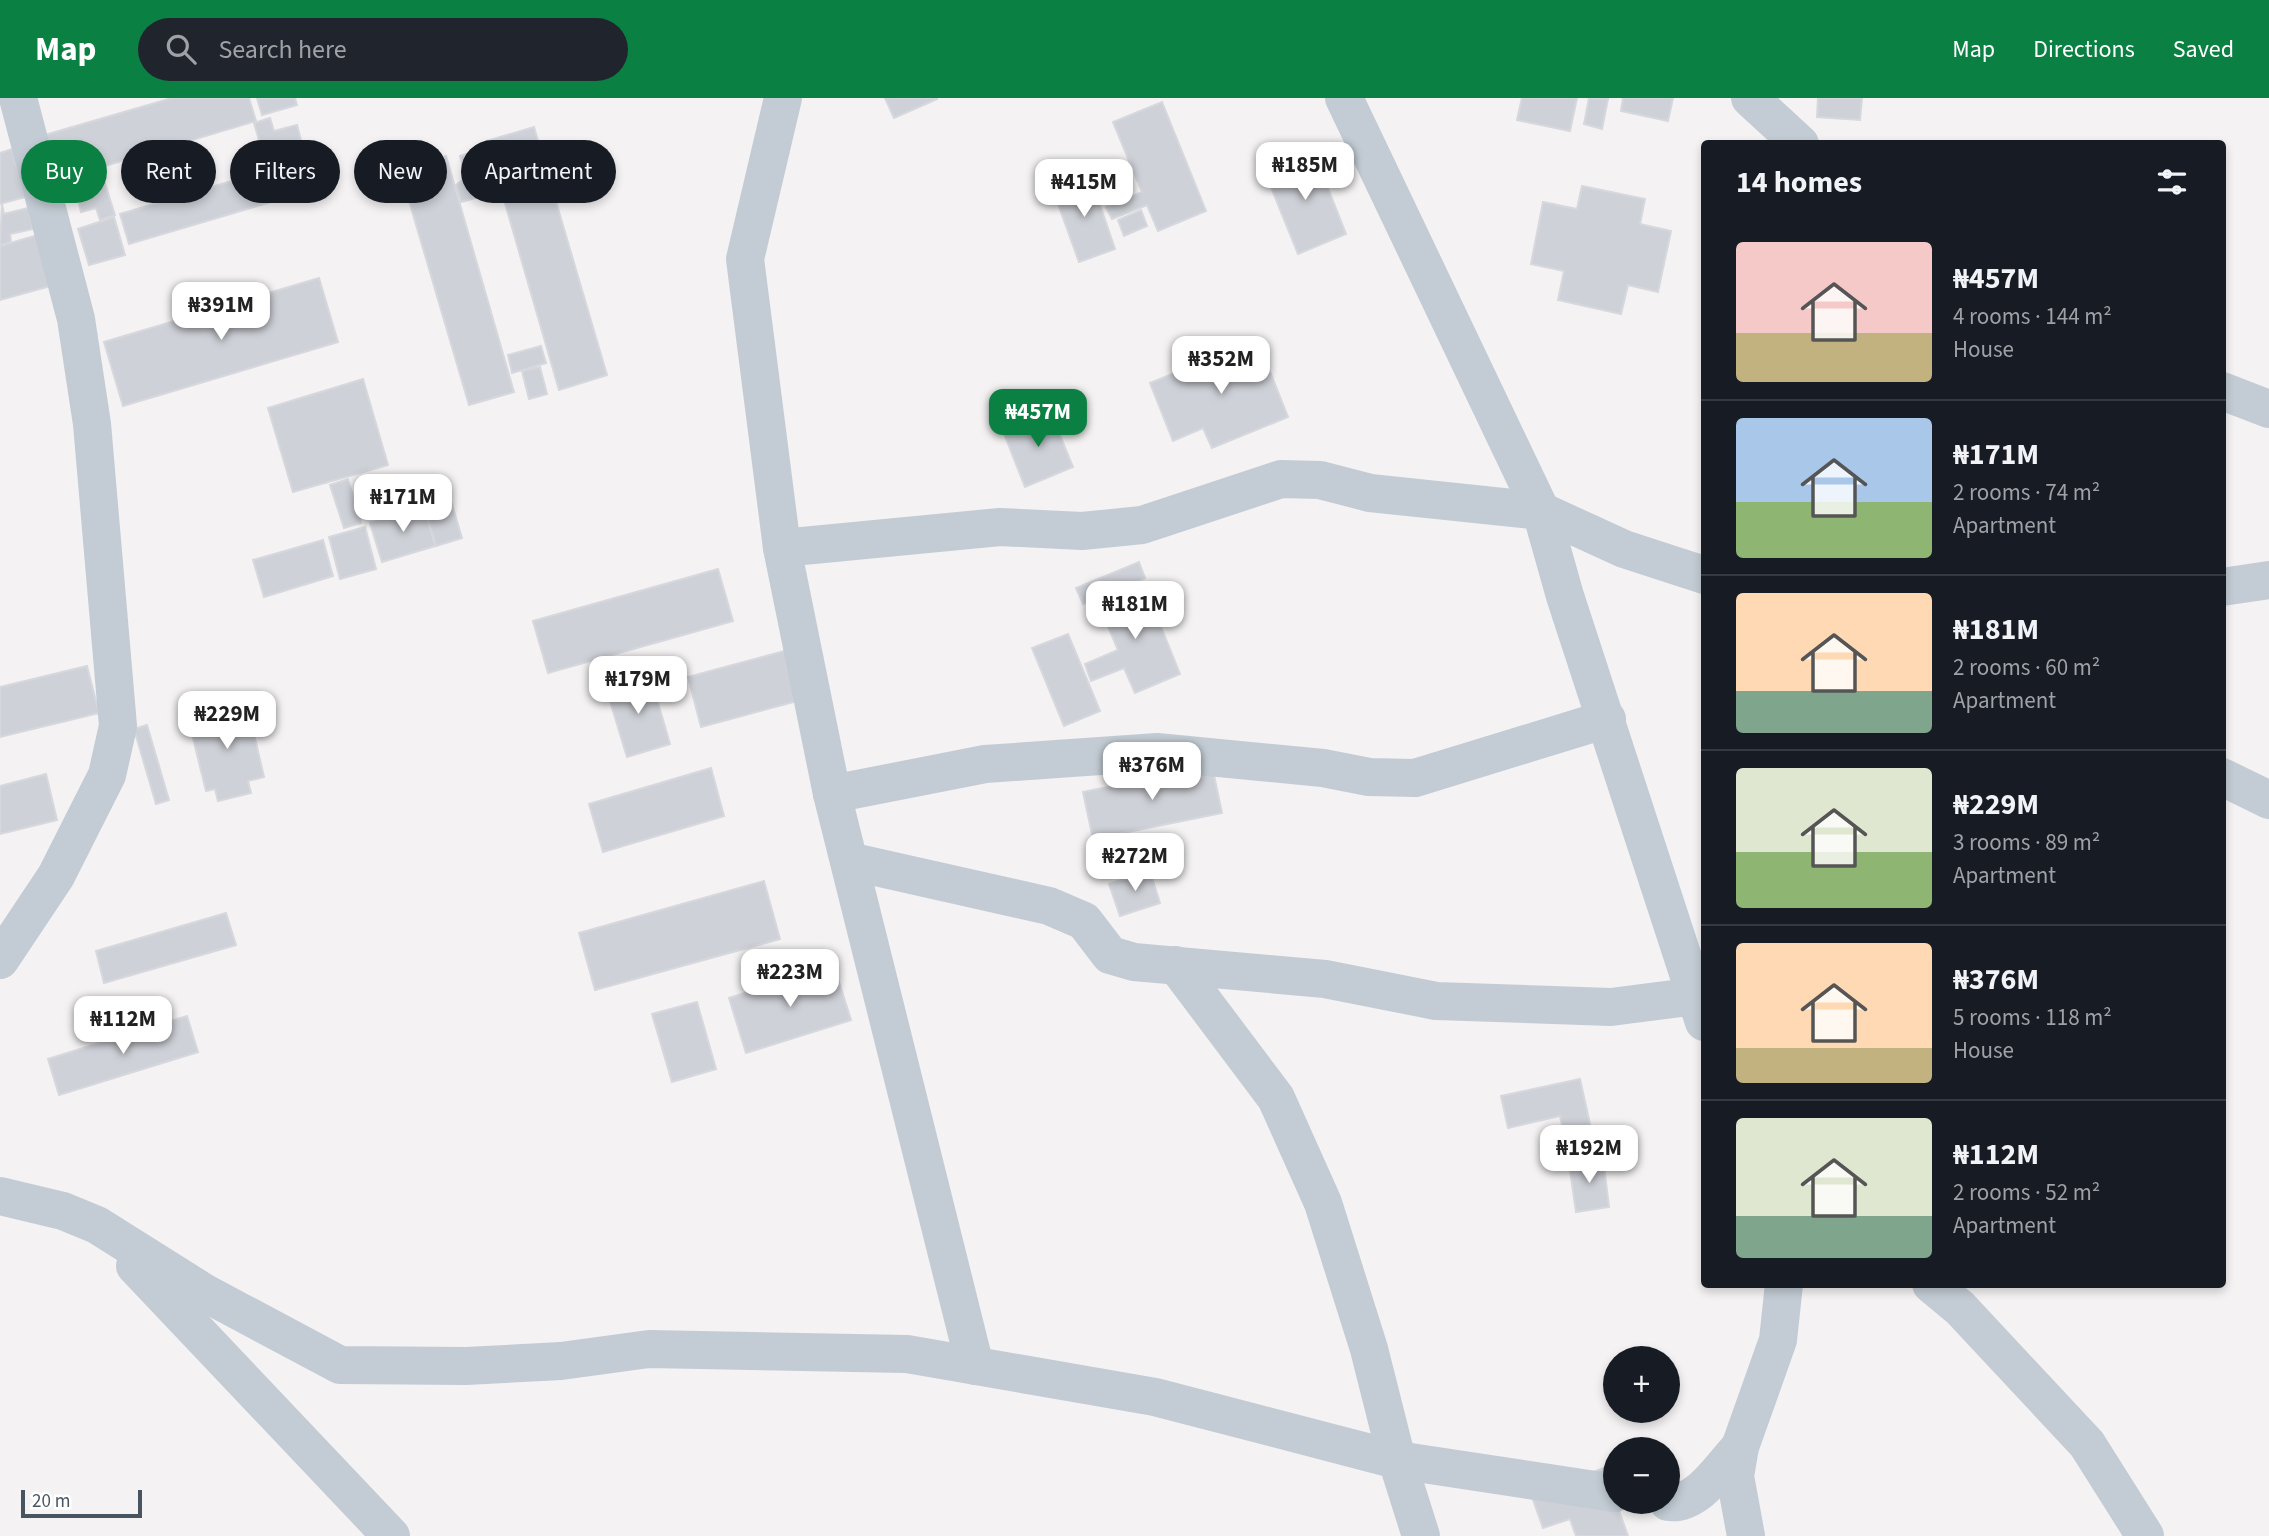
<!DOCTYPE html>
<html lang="en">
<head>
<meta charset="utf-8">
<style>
  body { margin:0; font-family:"Source Sans 3",sans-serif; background:#20242c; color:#f1f3f6; height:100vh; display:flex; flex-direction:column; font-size:26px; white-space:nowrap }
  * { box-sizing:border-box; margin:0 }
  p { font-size:23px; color:#9ea1a6 }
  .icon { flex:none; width:38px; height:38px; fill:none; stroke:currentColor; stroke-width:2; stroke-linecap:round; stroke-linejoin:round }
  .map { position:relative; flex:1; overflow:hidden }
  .panel { position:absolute; left:1701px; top:42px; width:525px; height:1148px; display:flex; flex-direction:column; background:#171b24; border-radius:7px; box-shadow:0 4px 10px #0003 }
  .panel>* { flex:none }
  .banner { position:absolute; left:21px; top:42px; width:665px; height:63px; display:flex; gap:14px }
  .tools { position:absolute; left:1603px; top:1248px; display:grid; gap:14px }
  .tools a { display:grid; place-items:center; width:77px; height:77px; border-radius:50%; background:#171b24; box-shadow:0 4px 10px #0003; font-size:35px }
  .scale { position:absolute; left:21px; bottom:18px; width:121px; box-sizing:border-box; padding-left:7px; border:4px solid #485561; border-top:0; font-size:19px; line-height:24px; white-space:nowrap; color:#485561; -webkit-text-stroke:5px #fff; paint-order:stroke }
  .price { position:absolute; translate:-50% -60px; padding:0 16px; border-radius:14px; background:#fff; color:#222; font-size:23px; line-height:46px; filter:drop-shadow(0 2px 4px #0008) }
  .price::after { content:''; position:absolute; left:50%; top:42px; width:21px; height:16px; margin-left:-10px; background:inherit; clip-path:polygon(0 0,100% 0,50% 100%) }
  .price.active { background:#0b8043; color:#fff }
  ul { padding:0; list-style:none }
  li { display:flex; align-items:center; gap:21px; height:175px; padding:0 35px }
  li+li { border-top:2px solid #363941 }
  li span { display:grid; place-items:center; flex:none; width:196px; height:140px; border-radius:7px; color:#555 }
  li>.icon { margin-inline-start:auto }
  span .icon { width:84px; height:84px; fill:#fffc; stroke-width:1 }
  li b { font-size:30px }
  h2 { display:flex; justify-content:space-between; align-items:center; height:84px; padding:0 35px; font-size:30px }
  .tag { padding:0 24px; border-radius:32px; background:#171b24; box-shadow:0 4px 10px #0003; font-size:24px; line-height:63px }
  .tag.active { background:#0b8043; color:#fff }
  header { display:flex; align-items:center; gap:42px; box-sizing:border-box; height:98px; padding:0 35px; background:#0b8043; color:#fff }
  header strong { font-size:33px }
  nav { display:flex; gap:38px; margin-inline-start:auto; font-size:24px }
  .search { width:490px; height:63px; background:#20242c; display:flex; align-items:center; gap:18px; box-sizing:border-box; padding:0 24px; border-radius:38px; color:#9ea1a6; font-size:26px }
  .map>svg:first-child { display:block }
</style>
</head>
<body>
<header>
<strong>Map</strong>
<div class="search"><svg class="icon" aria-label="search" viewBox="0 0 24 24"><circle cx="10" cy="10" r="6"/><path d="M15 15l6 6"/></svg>Search here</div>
<nav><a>Map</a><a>Directions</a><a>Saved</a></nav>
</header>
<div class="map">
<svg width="2269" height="1438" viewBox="0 0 2269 1438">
  <rect width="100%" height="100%" fill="#f4f2f2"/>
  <g fill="#ced1d7" stroke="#d6d8de" stroke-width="2">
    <polygon points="172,0 249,0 256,23 58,82 45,37"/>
    <polygon points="257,0 295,0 297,7 262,17"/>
    <polygon points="885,0 937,0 937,1 894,20"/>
    <polygon points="1522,0 1577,0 1570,33 1517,22"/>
    <polygon points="1589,0 1608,1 1602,31 1584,26"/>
    <polygon points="1623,0 1673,0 1668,23 1621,13"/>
    <polygon points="1818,0 1862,0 1860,22 1817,19"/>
    <polygon points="1162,4 1206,113 1158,133 1147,107 1112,121 1106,109 1142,94 1113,24"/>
    <polygon points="270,20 274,33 297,27 302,46 279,53 283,65 267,70 254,25"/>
    <polygon points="534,29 607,277 559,292 487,43"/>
    <polygon points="12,51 25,99 0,106 0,55"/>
    <polygon points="1313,52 1346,136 1298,156 1264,72"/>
    <polygon points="476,53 483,79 492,76 497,94 461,104 456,87 466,79 460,58"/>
    <polygon points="309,55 320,92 284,102 275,71 288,67 286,62"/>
    <polygon points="446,58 514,294 469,307 400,72"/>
    <polygon points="272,71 281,101 129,146 120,116"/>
    <polygon points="102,76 115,117 100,122 96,110 81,114 76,94 90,90 87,80"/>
    <polygon points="1090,78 1115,151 1079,164 1053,92"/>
    <polygon points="1582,88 1645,101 1640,126 1671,133 1658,194 1628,187 1621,216 1558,202 1564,173 1531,166 1543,104 1577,111"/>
    <polygon points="2,106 4,116 28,110 33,131 10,136 11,144 0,147"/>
    <polygon points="1141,112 1147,128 1124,138 1118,122"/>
    <polygon points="114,119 125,157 89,167 78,131"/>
    <polygon points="41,136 54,187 0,202 0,148"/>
    <polygon points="319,180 338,244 123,308 104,244"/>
    <polygon points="1257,241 1288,319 1212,350 1203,330 1173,343 1150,285"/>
    <polygon points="541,248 546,265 512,275 508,257"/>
    <polygon points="540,269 547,296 529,301 522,273"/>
    <polygon points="363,281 388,367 293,394 268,310"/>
    <polygon points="1050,313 1073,369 1025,389 1003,333"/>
    <polygon points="348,381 361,425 344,430 330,387"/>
    <polygon points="450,400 462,440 436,448 424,408"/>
    <polygon points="424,409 435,448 382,464 370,425"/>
    <polygon points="365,429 376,471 340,481 329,439"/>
    <polygon points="323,442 333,478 264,499 253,462"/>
    <polygon points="1139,464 1145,480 1083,506 1076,490"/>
    <polygon points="718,471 733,523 548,575 533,523"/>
    <polygon points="1143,484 1180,576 1135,595 1124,570 1091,583 1085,566 1118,552 1097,503"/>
    <polygon points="1068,536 1100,613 1064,628 1032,550"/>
    <polygon points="788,552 801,602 701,629 688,579"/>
    <polygon points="87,568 99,615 0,639 0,589"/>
    <polygon points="650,577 670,646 627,659 606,590"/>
    <polygon points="247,606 264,679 248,683 251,695 218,703 215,691 206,693 188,620"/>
    <polygon points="147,627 169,702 156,706 134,631"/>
    <polygon points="1212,668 1222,715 1093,741 1083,694"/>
    <polygon points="711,670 724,718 603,754 589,706"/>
    <polygon points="46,676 57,722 0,736 0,688"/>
    <polygon points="1150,773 1160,805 1120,818 1109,786"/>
    <polygon points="764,783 780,841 595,892 579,835"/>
    <polygon points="226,815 236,847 104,885 96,853"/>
    <polygon points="834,868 851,922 746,955 729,900"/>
    <polygon points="697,904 716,971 672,984 652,916"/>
    <polygon points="187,918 198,954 59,997 48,961"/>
    <polygon points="1580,981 1594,1044 1567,1050 1560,1018 1508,1030 1501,998"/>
    <polygon points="1603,1060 1609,1109 1576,1114 1569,1065"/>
    <polygon points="1604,1370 1628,1438 1576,1438 1570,1421 1543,1430 1531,1396"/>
  </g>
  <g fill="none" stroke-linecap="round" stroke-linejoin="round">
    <g stroke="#c3ccd4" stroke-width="38">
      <polyline points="783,0 745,161 782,450 832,696 975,1268"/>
      <polyline points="1344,0 1541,413 1565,498 1704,924"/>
      <polyline points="1750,0 1800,46"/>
      <polyline points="2222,293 2269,311"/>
      <polyline points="782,450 1000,429 1082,433 1142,427 1281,381 1320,382 1370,395 1541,413 1624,451 1704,477"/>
      <polyline points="2222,489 2269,482"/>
      <polyline points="2222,679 2269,702"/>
      <polyline points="832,696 985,666 1157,654 1323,670 1369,679 1415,680 1607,621"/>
      <polyline points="849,763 1049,808 1084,823 1110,857 1134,864 1325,881 1436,903 1611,909 1696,898"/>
      <polyline points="0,862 56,778 107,677 118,628 92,326 76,221 18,0"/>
      <polyline points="1176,867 1276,1000 1323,1105 1369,1251 1397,1362 1421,1438"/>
      <polyline points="0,1098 63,1113 97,1127 205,1195 340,1267 466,1268 561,1263 649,1251 907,1256 1155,1299 1397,1362 1615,1395"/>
      <polyline points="135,1168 391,1438"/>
      <polyline points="1931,1186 1960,1210 2087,1346 2145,1438"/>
      <path d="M 1668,1404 C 1698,1408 1721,1369 1740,1349"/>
      <polyline points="1746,1438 1735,1378 1740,1349 1778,1242 1784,1186"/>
    </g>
  </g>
</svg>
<div class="tools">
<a>+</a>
<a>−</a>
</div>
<div class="scale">20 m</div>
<b class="price" style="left:1305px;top:104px">₦185M</b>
<b class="price" style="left:1084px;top:121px">₦415M</b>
<b class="price" style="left:221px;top:244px">₦391M</b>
<b class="price" style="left:1221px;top:298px">₦352M</b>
<b class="price active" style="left:1038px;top:351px">₦457M</b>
<b class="price" style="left:403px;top:436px">₦171M</b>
<b class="price" style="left:1135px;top:543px">₦181M</b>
<b class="price" style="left:638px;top:618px">₦179M</b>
<b class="price" style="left:227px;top:653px">₦229M</b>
<b class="price" style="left:1152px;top:704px">₦376M</b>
<b class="price" style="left:1135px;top:795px">₦272M</b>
<b class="price" style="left:790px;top:911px">₦223M</b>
<b class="price" style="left:123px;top:958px">₦112M</b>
<b class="price" style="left:1589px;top:1087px">₦192M</b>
<div class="banner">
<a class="tag active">Buy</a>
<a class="tag">Rent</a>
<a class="tag">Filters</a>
<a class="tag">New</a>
<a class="tag">Apartment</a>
</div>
<section class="panel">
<h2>14 homes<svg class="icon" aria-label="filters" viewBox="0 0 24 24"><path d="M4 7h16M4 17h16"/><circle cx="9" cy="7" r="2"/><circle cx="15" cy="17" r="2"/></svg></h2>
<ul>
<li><span style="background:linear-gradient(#f6c9c9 65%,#c2b280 0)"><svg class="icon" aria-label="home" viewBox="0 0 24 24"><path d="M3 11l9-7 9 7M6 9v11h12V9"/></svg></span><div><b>₦457M</b><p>4 rooms · 144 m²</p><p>House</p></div></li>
<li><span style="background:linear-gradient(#a9c7e8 60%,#8fb573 0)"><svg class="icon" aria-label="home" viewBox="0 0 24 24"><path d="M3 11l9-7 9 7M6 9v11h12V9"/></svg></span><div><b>₦171M</b><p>2 rooms · 74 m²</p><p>Apartment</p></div></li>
<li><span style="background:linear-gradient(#ffd9b3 70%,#7fa58c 0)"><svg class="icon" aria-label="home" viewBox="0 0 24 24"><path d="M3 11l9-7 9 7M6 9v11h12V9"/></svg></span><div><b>₦181M</b><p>2 rooms · 60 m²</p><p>Apartment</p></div></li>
<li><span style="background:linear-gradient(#dfe7d0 60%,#8fb573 0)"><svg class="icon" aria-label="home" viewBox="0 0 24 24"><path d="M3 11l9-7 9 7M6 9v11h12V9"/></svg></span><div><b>₦229M</b><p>3 rooms · 89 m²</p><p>Apartment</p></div></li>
<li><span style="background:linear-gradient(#ffd9b3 75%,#c2b280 0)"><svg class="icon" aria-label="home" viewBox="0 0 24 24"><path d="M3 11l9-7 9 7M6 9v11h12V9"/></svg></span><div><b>₦376M</b><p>5 rooms · 118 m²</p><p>House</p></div></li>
<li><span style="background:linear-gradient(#dfe7d0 70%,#7fa58c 0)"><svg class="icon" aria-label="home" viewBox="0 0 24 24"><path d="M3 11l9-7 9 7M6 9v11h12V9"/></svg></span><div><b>₦112M</b><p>2 rooms · 52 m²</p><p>Apartment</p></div></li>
</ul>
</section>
</div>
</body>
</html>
